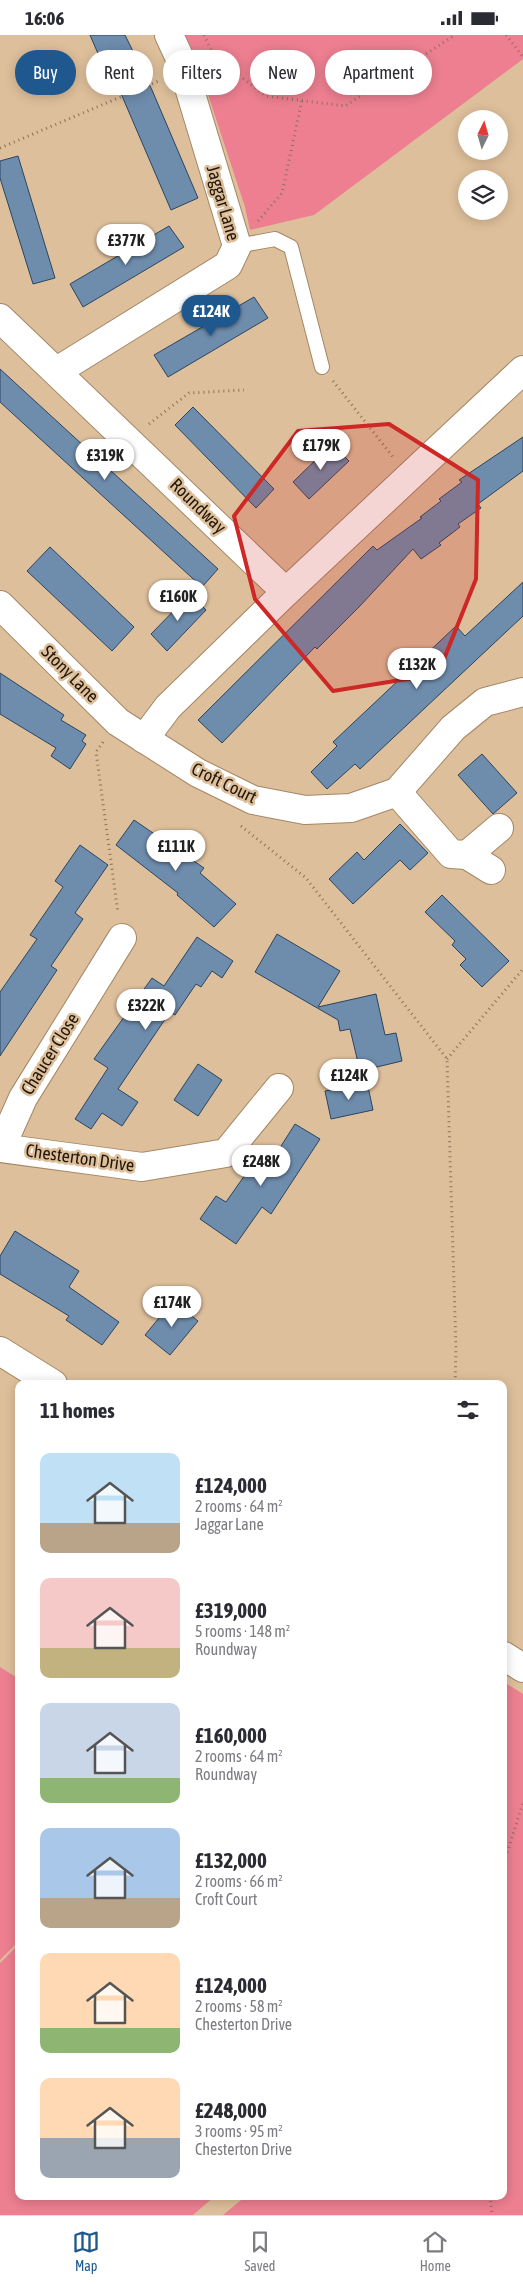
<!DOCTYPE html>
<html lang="en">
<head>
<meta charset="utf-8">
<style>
  body { margin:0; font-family:"Asap Condensed",sans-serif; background:#f2f2f3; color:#2b2b33; height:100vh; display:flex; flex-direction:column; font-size:19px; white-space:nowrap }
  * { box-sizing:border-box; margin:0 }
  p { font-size:16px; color:#7c7c81 }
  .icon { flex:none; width:28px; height:28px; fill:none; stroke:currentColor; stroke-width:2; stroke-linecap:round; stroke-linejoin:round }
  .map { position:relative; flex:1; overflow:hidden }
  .sheet { position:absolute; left:15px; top:1345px; width:492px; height:820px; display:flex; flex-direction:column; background:#fff; border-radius:10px; box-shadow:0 2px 12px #0003 }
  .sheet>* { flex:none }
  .top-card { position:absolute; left:15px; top:15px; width:494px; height:45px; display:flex; gap:10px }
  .needle { width:32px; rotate:5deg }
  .fabs { position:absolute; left:458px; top:75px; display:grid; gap:10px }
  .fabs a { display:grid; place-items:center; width:50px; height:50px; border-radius:50%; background:#fff; box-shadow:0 2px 12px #0003; font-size:25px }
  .price { position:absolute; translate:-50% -42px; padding:0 11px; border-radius:18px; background:#fff; color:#222; font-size:16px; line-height:32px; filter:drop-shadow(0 1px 2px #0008) }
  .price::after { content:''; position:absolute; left:50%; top:30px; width:15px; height:11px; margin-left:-8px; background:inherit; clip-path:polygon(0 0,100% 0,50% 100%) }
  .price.current { background:#1e588f; color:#fff }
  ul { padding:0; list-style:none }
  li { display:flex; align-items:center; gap:15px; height:125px; padding:0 25px }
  li span { display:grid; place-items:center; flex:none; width:140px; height:100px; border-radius:10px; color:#555 }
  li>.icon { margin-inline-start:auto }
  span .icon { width:60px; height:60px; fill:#fffc; stroke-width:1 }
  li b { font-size:21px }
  h2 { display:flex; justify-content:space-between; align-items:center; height:60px; padding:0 25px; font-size:21px }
  .pill { padding:0 18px; border-radius:22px; background:#fff; box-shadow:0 2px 12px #0003; font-size:18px; line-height:45px }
  .pill.current { background:#1e588f; color:#fff }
  .status { display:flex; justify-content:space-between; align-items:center; height:35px; padding:0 25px; background:#fff; direction:ltr }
  .status svg { height:14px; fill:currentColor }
  .tab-bar { display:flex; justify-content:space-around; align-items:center; height:70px; border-top:1px solid #e1e1e2; background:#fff; font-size:14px; color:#7c7c81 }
  .tab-bar a { display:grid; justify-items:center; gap:2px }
  .tab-bar .current { color:#1e588f }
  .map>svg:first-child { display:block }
</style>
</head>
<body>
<div class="status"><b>16:06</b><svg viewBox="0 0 49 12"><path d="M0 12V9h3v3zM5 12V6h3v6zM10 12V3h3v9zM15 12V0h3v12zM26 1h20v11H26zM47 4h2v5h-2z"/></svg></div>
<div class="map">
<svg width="523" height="2180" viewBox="0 0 523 2180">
  <rect width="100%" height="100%" fill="#debf9b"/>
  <g fill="#ed7f91">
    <polygon points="184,0 523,0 523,24 314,180 250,195 245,172 198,29"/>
    <polygon points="0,1632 19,1644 19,1906 0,1925"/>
    <polygon points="504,1647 523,1659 523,2180 223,2180 246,2161 504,2161"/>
    <polygon points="19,1909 19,2161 215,2161 193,2180 0,2180 0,1928"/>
  </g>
  <g fill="#6e8cac" stroke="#2a4561">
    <polygon points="90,0 125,0 152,55 198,163 171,175 113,40 108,42"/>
    <polygon points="18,121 55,243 33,249 0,143 0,126"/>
    <polygon points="169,191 184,212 83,272 70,249"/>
    <polygon points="254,262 268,283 168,342 154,320"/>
    <polygon points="0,334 218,534 202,552 0,367"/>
    <polygon points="193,372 274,454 256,473 175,390"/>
    <polygon points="523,402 523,436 478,469 481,473 458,489 460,492 439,508 441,510 421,524 413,514 359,572 317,614 315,612 222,708 198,685 373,511 377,515 422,483 420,482 441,466 439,464 462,447 459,445"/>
    <polygon points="332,409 349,426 309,464 293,447"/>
    <polygon points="50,512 134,592 112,616 27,536"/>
    <polygon points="523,547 523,581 360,734 355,729 327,754 311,737 337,711 333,707 456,591 465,601"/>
    <polygon points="190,559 206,575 167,616 151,599"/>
    <polygon points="0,638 64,680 61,685 86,700 82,706 86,709 70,734 51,721 56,713 0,679"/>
    <polygon points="482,719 517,758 493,779 458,740"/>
    <polygon points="134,785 204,833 200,838 236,869 214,892 177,860 178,858 116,810"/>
    <polygon points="400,789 428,818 410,835 400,825 353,869 329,844 357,817 364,825"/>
    <polygon points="80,810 108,830 75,878 83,884 51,931 57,935 0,1021 0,957 37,904 30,900 63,852 55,846"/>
    <polygon points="442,860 509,926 482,952 460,930 466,924 452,910 455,906 425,877"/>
    <polygon points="277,899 340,936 318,972 376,959 385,1000 396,998 402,1026 360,1036 350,994 340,996 338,985 255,937"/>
    <polygon points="197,902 233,926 222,943 212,936 201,952 196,949 175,980 170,977 118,1054 138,1067 122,1091 102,1078 91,1094 75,1084 108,1033 94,1024 152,943 164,951"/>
    <polygon points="198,1029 222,1045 198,1081 174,1065"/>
    <polygon points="367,1047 373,1075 331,1084 325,1056"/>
    <polygon points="295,1089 320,1104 271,1179 262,1172 236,1209 200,1184 216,1161 226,1167 252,1130 264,1138"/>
    <polygon points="15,1196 79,1236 69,1252 119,1287 102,1310 66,1285 69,1281 0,1239 0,1221"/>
    <polygon points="173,1266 198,1286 170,1320 145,1300"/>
  </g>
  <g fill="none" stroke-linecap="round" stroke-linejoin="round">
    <g stroke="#a48765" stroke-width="16">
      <polyline id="lane" points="237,211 275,204 291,212 322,332"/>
    </g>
    <g stroke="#a48765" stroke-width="30">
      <g id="street">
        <polyline points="0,283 286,557 168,672 144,704"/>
        <polyline points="57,336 228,230 237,211 181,26 169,0"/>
        <polyline points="286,557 523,335"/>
        <polyline points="0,570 118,687 198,738 253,765 305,775 351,773 397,757 453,693 485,667 523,657"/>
        <polyline points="397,757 451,819 467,820 499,793"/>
        <polyline points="467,820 491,835"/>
        <polyline points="1,1112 23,1063 122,903"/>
        <polyline points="0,1113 142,1132 226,1118 279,1053"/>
        <polyline points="0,1316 53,1349"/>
        <polyline points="504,1621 523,1633"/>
      </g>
    </g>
    <g stroke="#8a745a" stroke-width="3" stroke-dasharray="1 4" stroke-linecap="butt">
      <polyline points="204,0 214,21 266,61 345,71 455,0"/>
      <polyline points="506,0 523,22"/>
      <polyline points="0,113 161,45"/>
      <polyline points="258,186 282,158 302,65"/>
      <polyline points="333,346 393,422"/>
      <polyline points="149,389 189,358 244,355"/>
      <polyline points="103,707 96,717 118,878"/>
      <polyline points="241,791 306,843 447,1024 456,1314 455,1349"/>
      <polyline points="447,1024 523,934"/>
      <polyline points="504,1827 523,1768"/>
      <polyline points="490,2161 492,2180"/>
    </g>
    <use href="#lane" stroke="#fff" stroke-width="14"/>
    <use href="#street" stroke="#fff" stroke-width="28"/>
  </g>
  <path fill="#cd2726" fill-opacity="0.2" stroke="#cd2726" stroke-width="4" stroke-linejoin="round" d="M 389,389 L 478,445 L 476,544 L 438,639 L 333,656 L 255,564 L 234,481 L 298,396 Z"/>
  <g text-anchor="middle" stroke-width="5" stroke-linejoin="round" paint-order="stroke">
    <g font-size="18" fill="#211608" stroke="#debf9b">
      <text transform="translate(223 168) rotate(74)" y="6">Jaggar Lane</text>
      <text transform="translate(198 471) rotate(44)" y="6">Roundway</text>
      <text transform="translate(70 639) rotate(45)" y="6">Stony Lane</text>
      <text transform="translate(224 748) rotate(26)" y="6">Croft Court</text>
      <text transform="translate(50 1019) rotate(-58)" y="6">Chaucer Close</text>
      <text transform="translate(80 1123) rotate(8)" y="6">Chesterton Drive</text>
    </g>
  </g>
</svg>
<div class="fabs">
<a><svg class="needle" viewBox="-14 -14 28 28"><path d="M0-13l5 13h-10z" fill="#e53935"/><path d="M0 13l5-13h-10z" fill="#7c7c81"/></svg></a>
<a><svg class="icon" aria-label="layers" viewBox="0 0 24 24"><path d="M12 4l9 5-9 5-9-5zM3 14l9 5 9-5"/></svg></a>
</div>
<b class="price" style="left:126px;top:231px">£377K</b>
<b class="price current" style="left:211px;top:302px">£124K</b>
<b class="price" style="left:321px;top:436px">£179K</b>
<b class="price" style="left:105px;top:446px">£319K</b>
<b class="price" style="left:178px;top:587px">£160K</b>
<b class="price" style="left:417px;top:655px">£132K</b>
<b class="price" style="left:176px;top:837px">£111K</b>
<b class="price" style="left:146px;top:996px">£322K</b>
<b class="price" style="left:349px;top:1066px">£124K</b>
<b class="price" style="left:261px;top:1152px">£248K</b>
<b class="price" style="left:172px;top:1293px">£174K</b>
<div class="top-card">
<a class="pill current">Buy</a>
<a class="pill">Rent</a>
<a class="pill">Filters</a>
<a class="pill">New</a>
<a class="pill">Apartment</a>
</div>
<section class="sheet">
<h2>11 homes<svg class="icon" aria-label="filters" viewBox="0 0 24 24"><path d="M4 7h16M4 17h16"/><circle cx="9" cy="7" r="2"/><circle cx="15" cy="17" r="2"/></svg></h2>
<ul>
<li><span style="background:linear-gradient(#bfe0f5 70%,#b9a48a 0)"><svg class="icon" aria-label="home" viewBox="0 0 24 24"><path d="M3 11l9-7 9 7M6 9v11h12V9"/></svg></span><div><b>£124,000</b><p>2 rooms · 64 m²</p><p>Jaggar Lane</p></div></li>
<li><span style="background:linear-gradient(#f6c9c9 70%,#c2b280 0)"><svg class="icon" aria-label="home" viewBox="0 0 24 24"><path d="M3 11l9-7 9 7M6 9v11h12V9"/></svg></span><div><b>£319,000</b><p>5 rooms · 148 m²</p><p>Roundway</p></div></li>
<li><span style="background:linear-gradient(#c9d6e8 75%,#8fb573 0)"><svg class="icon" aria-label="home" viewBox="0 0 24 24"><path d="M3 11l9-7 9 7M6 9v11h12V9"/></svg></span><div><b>£160,000</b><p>2 rooms · 64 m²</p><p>Roundway</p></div></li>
<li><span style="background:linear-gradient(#a9c7e8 70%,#b9a48a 0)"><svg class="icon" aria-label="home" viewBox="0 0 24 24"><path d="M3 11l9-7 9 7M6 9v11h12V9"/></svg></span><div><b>£132,000</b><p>2 rooms · 66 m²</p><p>Croft Court</p></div></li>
<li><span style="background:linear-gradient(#ffd9b3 75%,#8fb573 0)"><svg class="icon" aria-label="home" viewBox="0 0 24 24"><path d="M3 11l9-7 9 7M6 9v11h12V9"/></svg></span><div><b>£124,000</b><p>2 rooms · 58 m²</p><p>Chesterton Drive</p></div></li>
<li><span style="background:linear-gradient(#ffd9b3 60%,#9aa5b1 0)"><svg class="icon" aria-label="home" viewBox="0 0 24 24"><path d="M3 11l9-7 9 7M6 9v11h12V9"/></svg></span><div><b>£248,000</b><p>3 rooms · 95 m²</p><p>Chesterton Drive</p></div></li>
</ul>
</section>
</div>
<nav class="tab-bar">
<a class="current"><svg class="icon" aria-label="map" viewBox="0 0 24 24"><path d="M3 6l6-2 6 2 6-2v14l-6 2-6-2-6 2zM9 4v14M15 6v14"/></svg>Map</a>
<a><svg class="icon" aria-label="saved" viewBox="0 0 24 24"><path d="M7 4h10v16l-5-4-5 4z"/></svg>Saved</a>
<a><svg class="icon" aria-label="home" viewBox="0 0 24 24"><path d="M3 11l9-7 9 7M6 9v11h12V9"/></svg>Home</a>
</nav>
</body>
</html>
